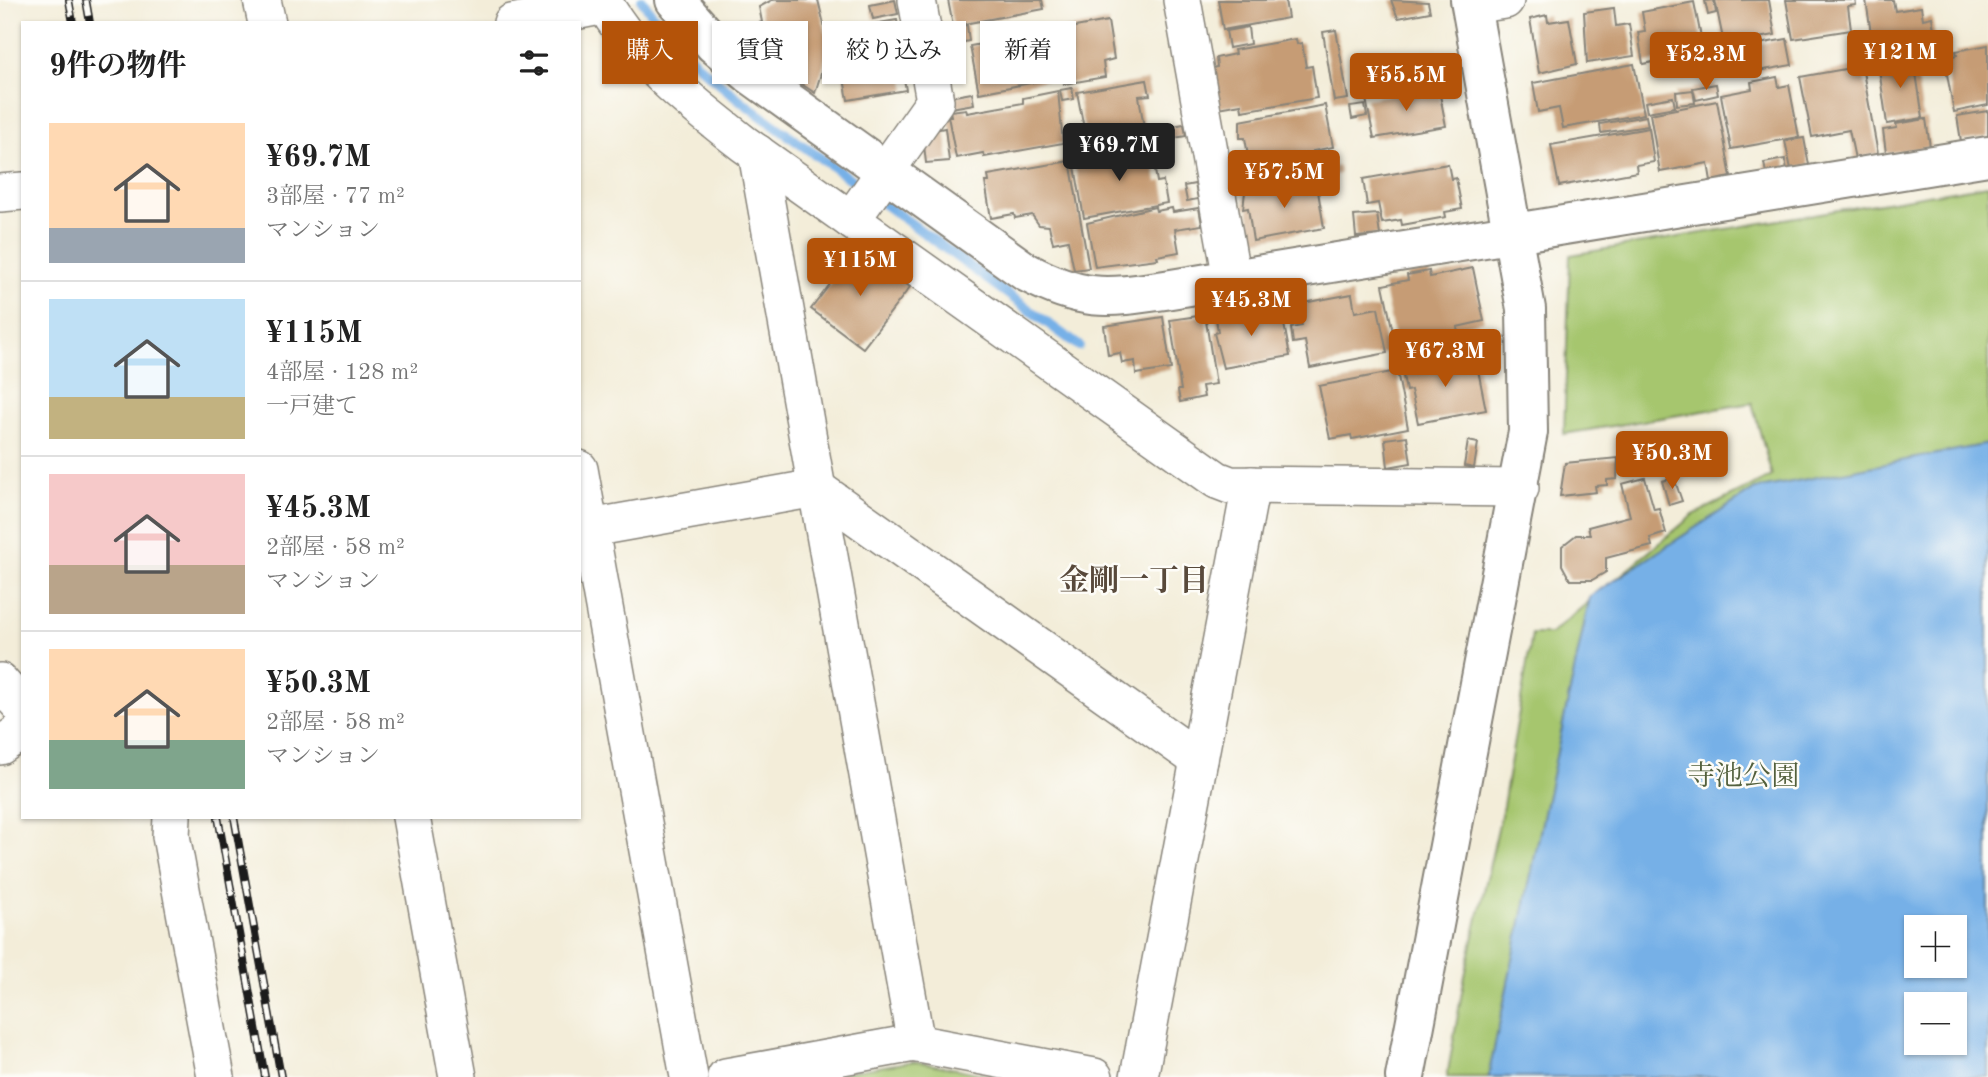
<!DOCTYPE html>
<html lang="ja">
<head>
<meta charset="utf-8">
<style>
  body { margin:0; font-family:"Old Standard TT","Noto Serif JP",serif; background:#f6f6f6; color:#222; height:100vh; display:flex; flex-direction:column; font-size:26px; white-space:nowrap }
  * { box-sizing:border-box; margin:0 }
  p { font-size:23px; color:#767676 }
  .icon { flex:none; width:38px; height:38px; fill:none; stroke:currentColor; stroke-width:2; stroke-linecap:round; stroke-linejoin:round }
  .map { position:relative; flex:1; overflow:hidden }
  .drawer { position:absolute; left:21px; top:21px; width:560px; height:798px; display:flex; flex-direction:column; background:#fff; border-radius:0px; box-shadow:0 2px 5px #0004 }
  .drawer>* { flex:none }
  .banner { position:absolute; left:602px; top:21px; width:665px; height:63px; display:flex; gap:14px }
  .buttons { position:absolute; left:1904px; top:915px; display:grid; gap:14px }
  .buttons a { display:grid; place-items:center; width:63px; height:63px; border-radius:0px; background:#fff; box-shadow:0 2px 5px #0004; font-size:35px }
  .price { position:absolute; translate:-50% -60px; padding:0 16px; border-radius:7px; background:#b45309; color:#fff; font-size:23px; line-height:46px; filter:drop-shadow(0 2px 4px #0008) }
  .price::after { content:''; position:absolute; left:50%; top:42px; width:21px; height:16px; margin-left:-10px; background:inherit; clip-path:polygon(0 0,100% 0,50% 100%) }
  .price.current { background:#222; color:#fff }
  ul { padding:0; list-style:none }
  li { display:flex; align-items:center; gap:21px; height:175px; padding:0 28px }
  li+li { border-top:2px solid #e0e0e0 }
  li span { display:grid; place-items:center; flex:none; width:196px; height:140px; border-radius:0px; color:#555 }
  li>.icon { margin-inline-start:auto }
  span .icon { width:84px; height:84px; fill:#fffc; stroke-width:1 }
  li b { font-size:30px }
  h2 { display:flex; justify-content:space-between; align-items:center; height:84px; padding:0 28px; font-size:30px }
  .tag { padding:0 24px; border-radius:0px; background:#fff; box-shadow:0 2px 5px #0004; font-size:24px; line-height:63px }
  .tag.current { background:#b45309; color:#fff }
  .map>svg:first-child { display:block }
</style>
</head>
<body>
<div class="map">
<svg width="1988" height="1077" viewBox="0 0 1988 1077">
  <rect width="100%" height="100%" fill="#fdfcf7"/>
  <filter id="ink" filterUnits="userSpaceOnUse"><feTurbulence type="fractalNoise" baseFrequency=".0143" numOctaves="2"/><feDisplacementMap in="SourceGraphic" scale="14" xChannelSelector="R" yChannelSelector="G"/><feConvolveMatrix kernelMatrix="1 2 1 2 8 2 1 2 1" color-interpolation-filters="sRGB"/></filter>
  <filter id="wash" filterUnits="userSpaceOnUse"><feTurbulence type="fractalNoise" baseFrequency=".00686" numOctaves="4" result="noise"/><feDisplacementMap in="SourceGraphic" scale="28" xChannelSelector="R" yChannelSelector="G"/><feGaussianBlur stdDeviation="1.57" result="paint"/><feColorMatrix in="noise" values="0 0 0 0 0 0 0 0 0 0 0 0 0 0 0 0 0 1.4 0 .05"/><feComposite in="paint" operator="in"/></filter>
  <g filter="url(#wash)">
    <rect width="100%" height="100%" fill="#f3edd9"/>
    <g fill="#a6c66e" stroke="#617145" stroke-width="2" fill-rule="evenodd">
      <path d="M 1988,185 L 1988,1077 L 1447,1077 L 1464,980 L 1503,806 L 1532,634 L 1550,634 L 1693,515 L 1772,476 L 1752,403 L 1564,434 L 1570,255 ZM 1916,928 L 1955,928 L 1955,966 L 1916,966 ZM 1916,1004 L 1955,1004 L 1955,1043 L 1916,1043 Z"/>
      <polygon points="914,1061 999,1077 818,1077"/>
    </g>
    <path fill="#76b0e7" stroke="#496682" stroke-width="2" fill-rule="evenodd" d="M 1988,444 L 1988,1077 L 1488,1077 L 1590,596 L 1755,489 ZM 1916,928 L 1955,928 L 1955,966 L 1916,966 ZM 1916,1004 L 1955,1004 L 1955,1043 L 1916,1043 Z"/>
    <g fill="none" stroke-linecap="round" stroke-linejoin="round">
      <g stroke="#76b0e7" stroke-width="10">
        <path d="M 642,0 C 696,81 787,132 864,189"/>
        <polyline points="876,198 1079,346"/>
      </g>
    </g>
    <g id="blocks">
      <g fill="#c69c74">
        <polygon points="772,0 818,0 831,53 827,54 815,93 791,77 802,63 782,67 778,51 760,54 755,24 762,22 759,7"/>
        <polygon points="895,0 898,14 873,19 870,5"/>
        <polygon points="948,0 1042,0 1044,9 953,26"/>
        <polygon points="1218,0 1285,0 1288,18 1223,30"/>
        <polygon points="1391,0 1428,2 1430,12 1398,18"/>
        <polygon points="1714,0 1716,13 1708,15 1705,1"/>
        <polygon points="1715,0 1769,0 1775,35 1724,44"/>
        <polygon points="1786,0 1855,0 1856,5 1848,6 1851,30 1793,39"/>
        <polygon points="1866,0 1893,0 1895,11 1921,7 1923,19 1932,17 1936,43 1874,53"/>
        <polygon points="1694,2 1704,52 1643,64 1638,32 1645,31 1642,12"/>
        <polygon points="1614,8 1616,26 1629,24 1634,56 1587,63 1584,12"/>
        <polygon points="1547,15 1548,22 1569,19 1577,64 1539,73 1530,19"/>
        <polygon points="897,20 899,32 876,38 873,24"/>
        <polygon points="1108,21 1114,59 1103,62 1105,77 1064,84 1056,40 1060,39 1059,30"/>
        <polygon points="967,25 969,41 941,47 938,31"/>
        <polygon points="1248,27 1250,44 1229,48 1226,31"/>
        <polygon points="1336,30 1348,99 1334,101 1323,32"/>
        <polygon points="1038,34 1041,49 1049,48 1054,72 1045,74 1046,80 979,93 970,46"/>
        <polygon points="896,36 906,90 848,100 838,47"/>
        <polygon points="1296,39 1297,44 1302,43 1306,67 1312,66 1317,98 1242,111 1241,104 1218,108 1211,68 1217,67 1216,58 1235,54 1234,50"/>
        <polygon points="1787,39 1792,65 1752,72 1747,46"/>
        <polygon points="1988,45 1988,105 1954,112 1944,58 1957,55 1956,51"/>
        <polygon points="1913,54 1923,118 1887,124 1878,62"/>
        <polygon points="1634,64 1644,114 1563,128 1559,108 1538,112 1533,83"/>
        <polygon points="1862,66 1878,154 1855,159 1849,130 1812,137 1800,77"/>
        <polygon points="1777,77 1779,87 1789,85 1799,137 1731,149 1721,95 1752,89 1751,82"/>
        <polygon points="1147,80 1150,95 1139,96 1144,128 1086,139 1077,92"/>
        <polygon points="1716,84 1718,95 1696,100 1693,88"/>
        <polygon points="1072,88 1074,99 1062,101 1060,90"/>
        <polygon points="1425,89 1425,93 1439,90 1446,126 1374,138 1366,99"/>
        <polygon points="1693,90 1695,103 1677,105 1676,92"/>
        <polygon points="1058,91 1063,143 984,157 983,153 956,158 948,116 951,116 950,111 966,109 967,113 1023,103 1023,98"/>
        <polygon points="972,93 974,104 951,108 949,97"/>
        <polygon points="1673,97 1675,107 1647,112 1645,102"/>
        <polygon points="1717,101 1731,177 1711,181 1708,163 1660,172 1650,114"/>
        <polygon points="1325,105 1333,147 1313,151 1317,175 1286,181 1283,165 1250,167 1245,138 1240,138 1240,121"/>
        <polygon points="1365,105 1367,116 1352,119 1350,107"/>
        <polygon points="1988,111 1988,137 1961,141 1957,116"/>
        <polygon points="1646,116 1648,126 1601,133 1600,124"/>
        <polygon points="1926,119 1930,147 1886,153 1883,130 1897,128 1896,124"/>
        <polygon points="1184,124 1186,136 1147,143 1145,131"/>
        <polygon points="945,128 949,161 926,163 924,145 934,130"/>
        <polygon points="1649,128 1654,162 1636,165 1637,172 1559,186 1551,145"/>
        <polygon points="1804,138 1809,165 1791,169 1785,141"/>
        <polygon points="1151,147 1157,182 1163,181 1167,203 1084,218 1074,161"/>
        <polygon points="1785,159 1787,169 1766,173 1764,163"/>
        <polygon points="1070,161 1089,268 1074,270 1068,240 1053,243 1049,226 1039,225 1032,215 1015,218 1014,214 991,218 985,182 989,182 988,175"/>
        <polygon points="1448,164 1451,179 1456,178 1462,209 1445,212 1446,217 1402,225 1401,220 1382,223 1378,203 1367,205 1363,179"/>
        <polygon points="1339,166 1340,174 1329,176 1331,189 1319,191 1317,179 1325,177 1324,169"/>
        <polygon points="1316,179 1324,228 1253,241 1248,208 1243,209 1245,192"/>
        <polygon points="1195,184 1198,199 1187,201 1184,186"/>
        <polygon points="1155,207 1156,211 1172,208 1173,212 1199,208 1202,225 1175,229 1179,252 1157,256 1158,259 1095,267 1087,223"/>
        <polygon points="1377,214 1380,235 1356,237 1354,216"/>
        <polygon points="858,248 910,287 863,348 811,309"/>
        <polygon points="1473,268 1484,321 1457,327 1458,333 1424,339 1422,331 1394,337 1383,285 1408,280 1407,275 1429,271 1430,277"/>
        <polygon points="1352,294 1355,312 1378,308 1387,353 1310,368 1305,341 1293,343 1291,328 1302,326 1298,304"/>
        <polygon points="1281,308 1290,356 1223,368 1214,333 1218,332 1216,318 1229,316 1229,313 1239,311 1240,315"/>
        <polygon points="1205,315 1216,384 1202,386 1204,397 1180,402 1178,390 1181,390 1170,320"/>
        <polygon points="1163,317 1171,369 1136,374 1135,361 1122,363 1120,353 1108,355 1104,326"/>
        <polygon points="1482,337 1483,350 1456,352 1455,339"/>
        <polygon points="1475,355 1486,410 1418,423 1411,390 1406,391 1402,370"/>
        <polygon points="1397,371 1408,428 1352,439 1351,435 1330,439 1319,386"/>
        <polygon points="1407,436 1411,463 1388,467 1385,439"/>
        <polygon points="1468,441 1478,443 1474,468 1464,466"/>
        <polygon points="1714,443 1716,466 1695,468 1692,445"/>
        <polygon points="1618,458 1617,479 1607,480 1607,485 1595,486 1596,492 1560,496 1565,463"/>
        <polygon points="1645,478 1654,509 1659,508 1666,533 1650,538 1652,546 1606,558 1606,572 1592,580 1570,580 1562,565 1562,546 1576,535 1590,535 1588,527 1630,516 1622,484"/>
        <polygon points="1674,478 1682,501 1669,505 1662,481"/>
      </g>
    </g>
  </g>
  <g filter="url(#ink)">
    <use href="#blocks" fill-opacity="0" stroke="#88847a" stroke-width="2"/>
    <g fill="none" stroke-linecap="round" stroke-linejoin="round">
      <g stroke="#88847a" stroke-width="40">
        <g id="minor">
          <polyline points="262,0 267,23"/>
          <path d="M 602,0 C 636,60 690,102 744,144 L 1217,480 L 1230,485 L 1520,488"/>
          <polyline points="1182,0 1232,279"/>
          <polyline points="1471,5 1505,0"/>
          <polyline points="512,23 605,5"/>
          <polyline points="757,153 916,1044"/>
          <polyline points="0,193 23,191"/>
          <polyline points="851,220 935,101 917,0"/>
          <polyline points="579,469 689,1077"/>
          <polyline points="579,530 816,488 1199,760"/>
          <polyline points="0,682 23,708"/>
          <polyline points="0,746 23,730"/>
          <polyline points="172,817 171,836 216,1077"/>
          <polyline points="411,817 458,1077"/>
          <polyline points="726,1077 914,1043 1094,1077"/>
          <polyline points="1139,1077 1251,485"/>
        </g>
      </g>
      <g stroke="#88847a" stroke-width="42">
        <g id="tertiary">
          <path d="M 675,0 L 714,44 L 750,74 L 1026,272 C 1081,301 1104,299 1165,290 L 1988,156"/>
          <polyline points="1405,1077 1528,432 1526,309 1470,0"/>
        </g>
      </g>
      <use href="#minor" stroke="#fff" stroke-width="37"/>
      <use href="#tertiary" stroke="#fff" stroke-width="38"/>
      <g stroke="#1c1c1c" stroke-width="8">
        <g id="rail">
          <polyline points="69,0 73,23"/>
          <polyline points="86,0 90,23"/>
          <polyline points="218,817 265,1077"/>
          <polyline points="234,817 281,1077"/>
        </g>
      </g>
      <use href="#rail" stroke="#fdfcf7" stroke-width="5" stroke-dasharray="16" stroke-linecap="butt"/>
    </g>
  </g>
  <g text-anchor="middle" stroke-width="5" stroke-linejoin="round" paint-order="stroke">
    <g font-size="28" fill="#53603d" stroke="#fdfcf7">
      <text x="1743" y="785">寺池公園</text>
    </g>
    <g font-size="30" font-weight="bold" fill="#58493b" stroke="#fdfcf7">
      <text x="1134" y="590">金剛一丁目</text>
    </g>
  </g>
</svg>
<div class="buttons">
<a>+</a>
<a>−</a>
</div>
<b class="price" style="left:1900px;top:90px">¥121M</b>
<b class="price" style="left:1706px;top:92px">¥52.3M</b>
<b class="price" style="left:1406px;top:113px">¥55.5M</b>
<b class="price current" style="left:1119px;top:183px">¥69.7M</b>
<b class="price" style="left:1284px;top:210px">¥57.5M</b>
<b class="price" style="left:860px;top:298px">¥115M</b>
<b class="price" style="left:1251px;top:338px">¥45.3M</b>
<b class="price" style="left:1445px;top:389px">¥67.3M</b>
<b class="price" style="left:1672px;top:491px">¥50.3M</b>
<div class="banner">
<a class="tag current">購入</a>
<a class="tag">賃貸</a>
<a class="tag">絞り込み</a>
<a class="tag">新着</a>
</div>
<section class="drawer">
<h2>9件の物件<svg class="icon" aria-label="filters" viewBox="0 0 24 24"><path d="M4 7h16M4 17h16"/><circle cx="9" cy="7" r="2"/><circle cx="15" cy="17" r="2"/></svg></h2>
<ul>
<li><span style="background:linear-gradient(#ffd9b3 75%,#9aa5b1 0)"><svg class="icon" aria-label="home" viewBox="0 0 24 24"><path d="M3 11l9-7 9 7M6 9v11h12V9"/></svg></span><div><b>¥69.7M</b><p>3部屋 · 77 m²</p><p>マンション</p></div></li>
<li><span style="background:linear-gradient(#bfe0f5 70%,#c2b280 0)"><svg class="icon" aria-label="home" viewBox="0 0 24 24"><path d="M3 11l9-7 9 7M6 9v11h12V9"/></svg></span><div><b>¥115M</b><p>4部屋 · 128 m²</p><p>一戸建て</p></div></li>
<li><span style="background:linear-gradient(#f6c9c9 65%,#b9a48a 0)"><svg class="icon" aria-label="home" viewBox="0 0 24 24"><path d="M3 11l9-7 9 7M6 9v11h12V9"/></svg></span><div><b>¥45.3M</b><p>2部屋 · 58 m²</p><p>マンション</p></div></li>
<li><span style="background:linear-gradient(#ffd9b3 65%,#7fa58c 0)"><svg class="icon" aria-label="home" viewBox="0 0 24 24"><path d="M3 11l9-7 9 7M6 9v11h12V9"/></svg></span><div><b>¥50.3M</b><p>2部屋 · 58 m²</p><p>マンション</p></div></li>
</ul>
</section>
</div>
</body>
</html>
